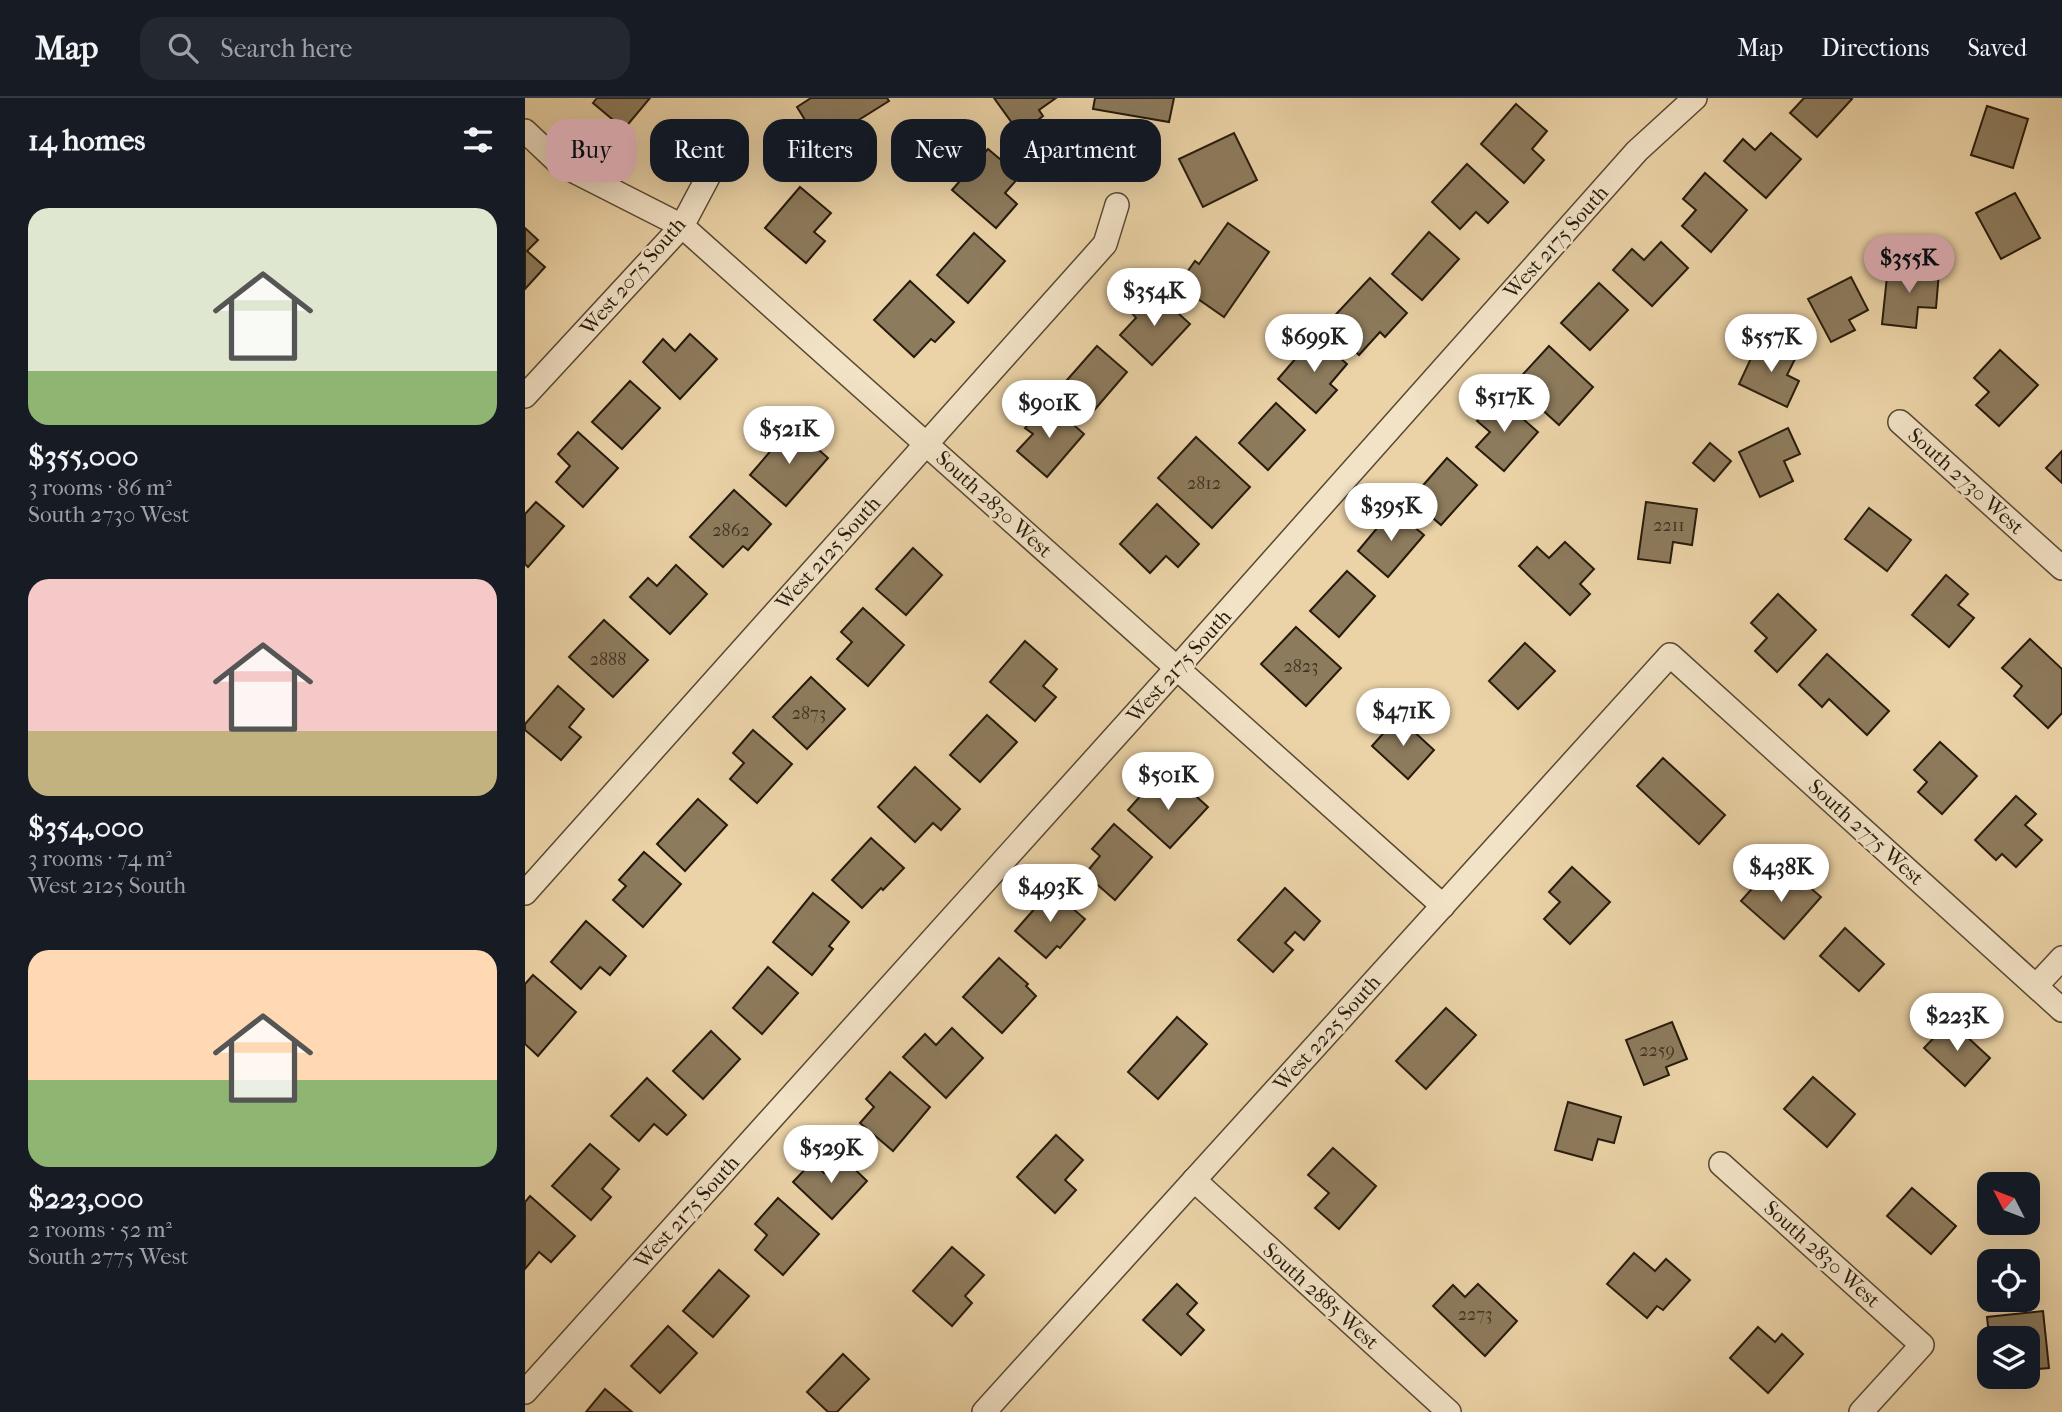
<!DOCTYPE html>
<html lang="en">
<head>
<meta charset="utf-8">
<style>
  body { margin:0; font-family:"IM FELL French Canon",serif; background:#242831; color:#f1f3f6; height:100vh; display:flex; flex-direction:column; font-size:26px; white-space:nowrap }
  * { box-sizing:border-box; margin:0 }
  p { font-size:23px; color:#9ea1a6 }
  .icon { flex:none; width:38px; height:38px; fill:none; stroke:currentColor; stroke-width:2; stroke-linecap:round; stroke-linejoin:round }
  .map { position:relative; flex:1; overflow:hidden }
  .side { display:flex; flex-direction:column; background:#171b24; width:525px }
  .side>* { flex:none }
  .guide { position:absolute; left:21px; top:21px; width:665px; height:63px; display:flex; gap:14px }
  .needle { width:46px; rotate:312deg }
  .fabs { position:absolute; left:1452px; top:1074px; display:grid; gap:14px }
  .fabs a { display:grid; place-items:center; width:63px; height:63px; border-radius:14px; background:#171b24; box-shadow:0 7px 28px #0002; font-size:35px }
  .price { position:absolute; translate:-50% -60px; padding:0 16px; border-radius:24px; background:#fff; color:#222; font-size:23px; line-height:46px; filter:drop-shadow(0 2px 4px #0008) }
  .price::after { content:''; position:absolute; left:50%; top:42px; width:21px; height:16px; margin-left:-10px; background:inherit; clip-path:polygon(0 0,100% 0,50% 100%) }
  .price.active { background:#c59692; color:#111 }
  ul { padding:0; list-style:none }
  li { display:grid; align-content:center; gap:14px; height:371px; padding:0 28px }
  li span { display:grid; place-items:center; height:217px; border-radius:21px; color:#555 }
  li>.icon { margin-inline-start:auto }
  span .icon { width:126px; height:126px; fill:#fffc; stroke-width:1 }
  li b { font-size:30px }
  h2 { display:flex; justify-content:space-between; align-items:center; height:84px; padding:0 28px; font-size:30px }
  .tag { padding:0 24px; border-radius:21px; background:#171b24; box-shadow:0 7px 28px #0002; font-size:24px; line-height:63px }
  .tag.active { background:#c59692; color:#111 }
  header { display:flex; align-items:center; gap:42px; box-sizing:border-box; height:98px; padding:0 35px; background:#171b24; border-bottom:2px solid #363941 }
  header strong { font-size:33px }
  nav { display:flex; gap:38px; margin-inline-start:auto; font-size:24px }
  .search { width:490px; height:63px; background:#242831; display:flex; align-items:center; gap:18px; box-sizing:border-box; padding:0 24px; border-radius:21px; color:#9ea1a6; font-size:26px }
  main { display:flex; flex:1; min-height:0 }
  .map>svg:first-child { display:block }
</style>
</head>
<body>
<header>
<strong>Map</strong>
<div class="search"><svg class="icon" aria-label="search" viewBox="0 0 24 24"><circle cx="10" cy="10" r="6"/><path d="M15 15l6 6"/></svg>Search here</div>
<nav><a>Map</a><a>Directions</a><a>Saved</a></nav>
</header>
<main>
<section class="side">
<h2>14 homes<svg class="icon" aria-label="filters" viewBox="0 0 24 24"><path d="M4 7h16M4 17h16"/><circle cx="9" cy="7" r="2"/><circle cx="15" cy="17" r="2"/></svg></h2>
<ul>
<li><span style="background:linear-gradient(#dfe7d0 75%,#8fb573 0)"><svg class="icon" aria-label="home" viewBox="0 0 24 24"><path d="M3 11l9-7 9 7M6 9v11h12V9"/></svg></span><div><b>$355,000</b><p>3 rooms · 86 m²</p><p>South 2730 West</p></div></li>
<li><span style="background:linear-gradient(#f6c9c9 70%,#c2b280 0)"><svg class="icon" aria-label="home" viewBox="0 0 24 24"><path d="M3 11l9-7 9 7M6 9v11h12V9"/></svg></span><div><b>$354,000</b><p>3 rooms · 74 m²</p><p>West 2125 South</p></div></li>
<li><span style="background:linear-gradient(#ffd9b3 60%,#8fb573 0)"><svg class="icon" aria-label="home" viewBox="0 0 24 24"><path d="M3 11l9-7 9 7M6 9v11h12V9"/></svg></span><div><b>$223,000</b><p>2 rooms · 52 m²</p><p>South 2775 West</p></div></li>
</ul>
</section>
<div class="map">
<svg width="1537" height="1314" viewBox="0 0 1537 1314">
  <rect width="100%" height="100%" fill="#ebd3a7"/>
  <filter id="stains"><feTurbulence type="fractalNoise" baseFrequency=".00286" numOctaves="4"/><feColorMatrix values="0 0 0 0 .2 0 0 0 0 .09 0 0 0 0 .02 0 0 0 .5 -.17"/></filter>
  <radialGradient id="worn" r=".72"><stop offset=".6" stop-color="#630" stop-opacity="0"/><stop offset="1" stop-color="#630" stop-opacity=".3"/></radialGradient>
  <g fill="#8d7b5d" stroke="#271b0c" stroke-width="2">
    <polygon points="72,0 125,0 99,31 68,5"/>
    <polygon points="286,0 362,0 364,3 295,46 272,9"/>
    <polygon points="469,0 531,0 514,12 518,18 495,36"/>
    <polygon points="570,0 649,0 644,24 568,11"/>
    <polygon points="1279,0 1325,0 1327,1 1292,39 1265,15"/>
    <polygon points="991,6 1022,33 1007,51 1019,62 999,85 956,46"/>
    <polygon points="1462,8 1503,21 1488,70 1446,57"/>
    <polygon points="709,35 732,82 678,109 654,61"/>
    <polygon points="1246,35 1276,61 1241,100 1199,63 1218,41 1230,52"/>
    <polygon points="463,51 495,78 480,95 492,106 471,130 427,92"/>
    <polygon points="942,66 983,104 963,125 951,114 935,131 907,104"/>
    <polygon points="1180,75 1222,112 1186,154 1157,128 1171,112 1158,101"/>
    <polygon points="275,89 306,115 289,134 300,143 281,165 240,130"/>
    <polygon points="1490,95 1515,140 1476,161 1451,115"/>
    <polygon points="703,125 744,154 699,219 653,187 670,163 674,166"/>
    <polygon points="0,130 13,142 2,153 20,169 0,191"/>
    <polygon points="904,134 934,161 897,202 867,176"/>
    <polygon points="449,135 480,163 443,205 412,177"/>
    <polygon points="1136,144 1163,170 1127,208 1088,172 1107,151 1119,162"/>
    <polygon points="1363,169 1414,174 1411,210 1393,209 1391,230 1357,226"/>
    <polygon points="1326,179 1343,212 1324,222 1330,232 1306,244 1283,201"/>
    <polygon points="845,180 882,215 860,239 855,234 834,257 801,227"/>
    <polygon points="385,183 429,224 410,244 406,241 389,259 349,222"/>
    <polygon points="1074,185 1103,212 1065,252 1036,225"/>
    <polygon points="628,192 665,226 627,267 595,237 611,220 607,215"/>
    <polygon points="165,236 192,261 155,301 118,264 138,241 150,253"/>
    <polygon points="790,238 822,266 805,286 812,292 791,315 753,281"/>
    <polygon points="1235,241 1271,259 1262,277 1274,283 1262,309 1214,286"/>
    <polygon points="572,248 602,274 565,317 535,290"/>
    <polygon points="1024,248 1068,289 1034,327 989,286"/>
    <polygon points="1475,252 1513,287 1474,328 1451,307 1464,294 1449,280"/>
    <polygon points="105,283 135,310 97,351 67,324"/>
    <polygon points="973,299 1013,334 979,373 951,349 965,334 952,323"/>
    <polygon points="523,304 559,336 522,379 492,353 508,336 500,330"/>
    <polygon points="751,305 780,332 743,372 714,345"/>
    <polygon points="267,328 303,360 261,408 225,377"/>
    <polygon points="1263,330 1275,356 1259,363 1268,383 1235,399 1214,354"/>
    <polygon points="53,334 93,370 58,409 31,384 45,368 33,356"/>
    <polygon points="671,339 725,389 687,430 633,380"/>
    <polygon points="1185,345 1206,363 1189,383 1168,365"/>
    <polygon points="1537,353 1537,385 1521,370"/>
    <polygon points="922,360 952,387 916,427 886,401"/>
    <polygon points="209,392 246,426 223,452 218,448 198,469 165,439"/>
    <polygon points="11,404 39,428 3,469 0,466 0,416"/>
    <polygon points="1121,404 1172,411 1167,447 1148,444 1145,465 1113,461"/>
    <polygon points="632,406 674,446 653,469 641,458 625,475 595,446"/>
    <polygon points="1344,410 1386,442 1362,473 1320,441"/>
    <polygon points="868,411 899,437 863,479 833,453"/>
    <polygon points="1040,444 1069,471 1055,486 1065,496 1045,517 994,468 1012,449 1024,460"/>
    <polygon points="388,450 417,477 381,517 351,491"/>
    <polygon points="151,467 182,496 145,536 105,499 123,480 132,488"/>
    <polygon points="822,473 850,498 814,539 785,513"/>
    <polygon points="1421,477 1443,496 1433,507 1449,520 1424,549 1387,517"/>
    <polygon points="1253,496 1291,532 1252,574 1230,553 1242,540 1226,525"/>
    <polygon points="338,510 379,547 343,588 312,561 327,544 316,534"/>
    <polygon points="79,522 123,562 88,599 44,559"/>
    <polygon points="771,529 816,570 781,608 736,566"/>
    <polygon points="1505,541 1537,571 1537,615 1523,630 1489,598 1497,588 1477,570"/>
    <polygon points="500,543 532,571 518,588 531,599 510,623 465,584"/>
    <polygon points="1000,545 1030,573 993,611 964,583"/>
    <polygon points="1302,556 1364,613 1342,637 1304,601 1297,609 1274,587"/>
    <polygon points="286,579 320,611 282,651 248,619"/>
    <polygon points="33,588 59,611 44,629 56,639 36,662 0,632 0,626"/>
    <polygon points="462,617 492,644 455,684 425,657"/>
    <polygon points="873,619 909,652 883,681 847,648"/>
    <polygon points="228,632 267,666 232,705 205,681 219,665 208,655"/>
    <polygon points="1415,644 1452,678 1417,716 1393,694 1402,684 1389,672"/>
    <polygon points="1138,660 1200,717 1174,746 1112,688"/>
    <polygon points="390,669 435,711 416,732 408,725 390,744 353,709"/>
    <polygon points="652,681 683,709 645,750 603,712 625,687 636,698"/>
    <polygon points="1491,698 1511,716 1500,727 1517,742 1491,769 1477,756 1471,762 1450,742"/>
    <polygon points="173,701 202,727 160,773 132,746"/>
    <polygon points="589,726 627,759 590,802 560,776 575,758 567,751"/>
    <polygon points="346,740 379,770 358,792 356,790 337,810 307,782"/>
    <polygon points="119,754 156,786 118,829 88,802 101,788 94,782"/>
    <polygon points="1047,769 1085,804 1045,846 1019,821 1035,804 1024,794"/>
    <polygon points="1241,775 1262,794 1274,780 1296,799 1259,841 1216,803"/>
    <polygon points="760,790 795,823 779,842 770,834 760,845 768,852 748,874 713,842"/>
    <polygon points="526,792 560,821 535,850 532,848 521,860 490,833"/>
    <polygon points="288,795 324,824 304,848 308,851 287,877 248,844"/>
    <polygon points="61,823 101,858 85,877 75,869 56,891 26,864"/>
    <polygon points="1320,830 1359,866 1334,893 1295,858"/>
    <polygon points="474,860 503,886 501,888 511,898 477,935 438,899"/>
    <polygon points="243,869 273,895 237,936 208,910"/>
    <polygon points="8,877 51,914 13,958 0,946 0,886"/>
    <polygon points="921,910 951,937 901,991 871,963"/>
    <polygon points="652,919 682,946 633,1001 603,974"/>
    <polygon points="1425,923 1465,960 1440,988 1399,950"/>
    <polygon points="1147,924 1162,961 1141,969 1144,977 1119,987 1101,942"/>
    <polygon points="427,930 458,960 421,1000 378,959 400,936 411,947"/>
    <polygon points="186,933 215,961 178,1001 148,973"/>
    <polygon points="365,974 405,1009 368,1053 335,1025 349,1009 341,1001"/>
    <polygon points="1288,979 1330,1016 1302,1049 1259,1011"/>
    <polygon points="122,980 161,1017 142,1037 129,1026 114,1043 86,1018"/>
    <polygon points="1043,1004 1096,1019 1089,1045 1073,1041 1067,1062 1030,1052"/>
    <polygon points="531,1037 558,1062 540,1082 551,1092 530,1115 492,1079"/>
    <polygon points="65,1046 94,1071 77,1091 86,1099 66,1122 27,1088"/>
    <polygon points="808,1050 851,1088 814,1131 790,1110 804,1095 783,1077"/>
    <polygon points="315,1057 342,1083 307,1121 268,1084 287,1064 299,1075"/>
    <polygon points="1387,1090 1431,1128 1406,1156 1362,1118"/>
    <polygon points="5,1098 50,1138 26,1164 14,1154 0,1171 0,1104"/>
    <polygon points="253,1100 294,1136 258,1177 230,1152 242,1137 230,1126"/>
    <polygon points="427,1149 459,1177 440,1198 447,1205 427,1228 388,1193"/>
    <polygon points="1109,1155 1130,1173 1141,1161 1165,1182 1138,1212 1132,1208 1122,1220 1082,1186"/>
    <polygon points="194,1172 224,1198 188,1239 158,1213"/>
    <polygon points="652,1186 672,1205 662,1216 679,1232 656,1257 618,1222"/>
    <polygon points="953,1186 992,1223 960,1258 908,1208 928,1187 940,1199"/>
    <polygon points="1518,1213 1524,1270 1503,1272 1503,1241 1465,1241 1465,1247 1462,1219"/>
    <polygon points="143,1228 172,1255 135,1295 106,1268"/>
    <polygon points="1233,1229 1250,1244 1257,1236 1278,1256 1243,1295 1205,1260"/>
    <polygon points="318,1256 344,1281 312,1314 303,1314 282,1294"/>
    <polygon points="80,1291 107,1314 61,1314"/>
  </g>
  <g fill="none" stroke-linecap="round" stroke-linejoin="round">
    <g stroke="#584933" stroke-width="26">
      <g id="street">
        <polyline points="0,33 35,66 157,128 918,808"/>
        <polyline points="0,298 157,128 200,47"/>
        <polyline points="1375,324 1537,470"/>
        <polyline points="0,795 580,146 592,107"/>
        <polyline points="1511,888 1537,860"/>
        <polyline points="1196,1066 1397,1247 1336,1314"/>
        <polyline points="669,1082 924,1314"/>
        <polyline points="0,1294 652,570 1112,53 1170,0"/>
        <polyline points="459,1314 1145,557 1537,912"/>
      </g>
    </g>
    <use href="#street" stroke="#f2e2c6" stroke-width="23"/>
  </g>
  <g text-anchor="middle" stroke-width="5" stroke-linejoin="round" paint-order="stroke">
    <g font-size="18" fill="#403320">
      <text x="679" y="391">2812</text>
      <text x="1144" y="433">2211</text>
      <text x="206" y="438">2862</text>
      <text x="83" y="567">2888</text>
      <text x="776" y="574">2823</text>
      <text x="284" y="621">2873</text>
      <text x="1132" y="958">2259</text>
      <text x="950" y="1222">2273</text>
    </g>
    <g font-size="21" fill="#271b0c" stroke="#f2e2c6">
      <text transform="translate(1031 144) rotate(-48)" y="7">West 2175 South</text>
      <text transform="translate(108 178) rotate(-49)" y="7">West 2075 South</text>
      <text transform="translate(1441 383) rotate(42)" y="7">South 2730 West</text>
      <text transform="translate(469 406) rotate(42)" y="7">South 2830 West</text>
      <text transform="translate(303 455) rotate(-48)" y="7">West 2125 South</text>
      <text transform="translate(654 568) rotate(-48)" y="7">West 2175 South</text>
      <text transform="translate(1341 734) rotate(42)" y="7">South 2775 West</text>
      <text transform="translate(802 935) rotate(-48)" y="7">West 2225 South</text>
      <text transform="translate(162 1114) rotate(-48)" y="7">West 2175 South</text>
      <text transform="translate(1297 1156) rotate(42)" y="7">South 2830 West</text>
      <text transform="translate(796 1198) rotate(42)" y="7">South 2885 West</text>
    </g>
  </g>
  <rect width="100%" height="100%" filter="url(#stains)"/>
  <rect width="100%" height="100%" fill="url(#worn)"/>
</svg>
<div class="fabs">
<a><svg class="needle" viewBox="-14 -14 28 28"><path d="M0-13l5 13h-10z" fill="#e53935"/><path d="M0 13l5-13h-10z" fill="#9ea1a6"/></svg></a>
<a><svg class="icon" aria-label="locate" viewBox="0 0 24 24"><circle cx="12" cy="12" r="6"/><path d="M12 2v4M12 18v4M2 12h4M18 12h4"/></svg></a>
<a><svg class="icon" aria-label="layers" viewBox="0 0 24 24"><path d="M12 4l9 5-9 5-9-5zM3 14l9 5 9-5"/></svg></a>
</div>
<b class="price active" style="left:1384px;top:197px">$355K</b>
<b class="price" style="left:629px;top:230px">$354K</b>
<b class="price" style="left:789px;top:276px">$699K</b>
<b class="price" style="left:1246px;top:276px">$557K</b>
<b class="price" style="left:979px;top:336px">$517K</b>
<b class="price" style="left:524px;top:342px">$901K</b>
<b class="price" style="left:264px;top:368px">$521K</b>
<b class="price" style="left:866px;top:445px">$395K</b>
<b class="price" style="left:878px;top:650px">$471K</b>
<b class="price" style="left:643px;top:714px">$501K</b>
<b class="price" style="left:1256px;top:806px">$438K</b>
<b class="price" style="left:525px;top:826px">$493K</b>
<b class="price" style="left:1432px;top:955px">$223K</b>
<b class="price" style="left:306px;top:1087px">$529K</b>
<div class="guide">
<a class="tag active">Buy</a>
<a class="tag">Rent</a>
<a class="tag">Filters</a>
<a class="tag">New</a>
<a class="tag">Apartment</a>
</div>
</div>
</main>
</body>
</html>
